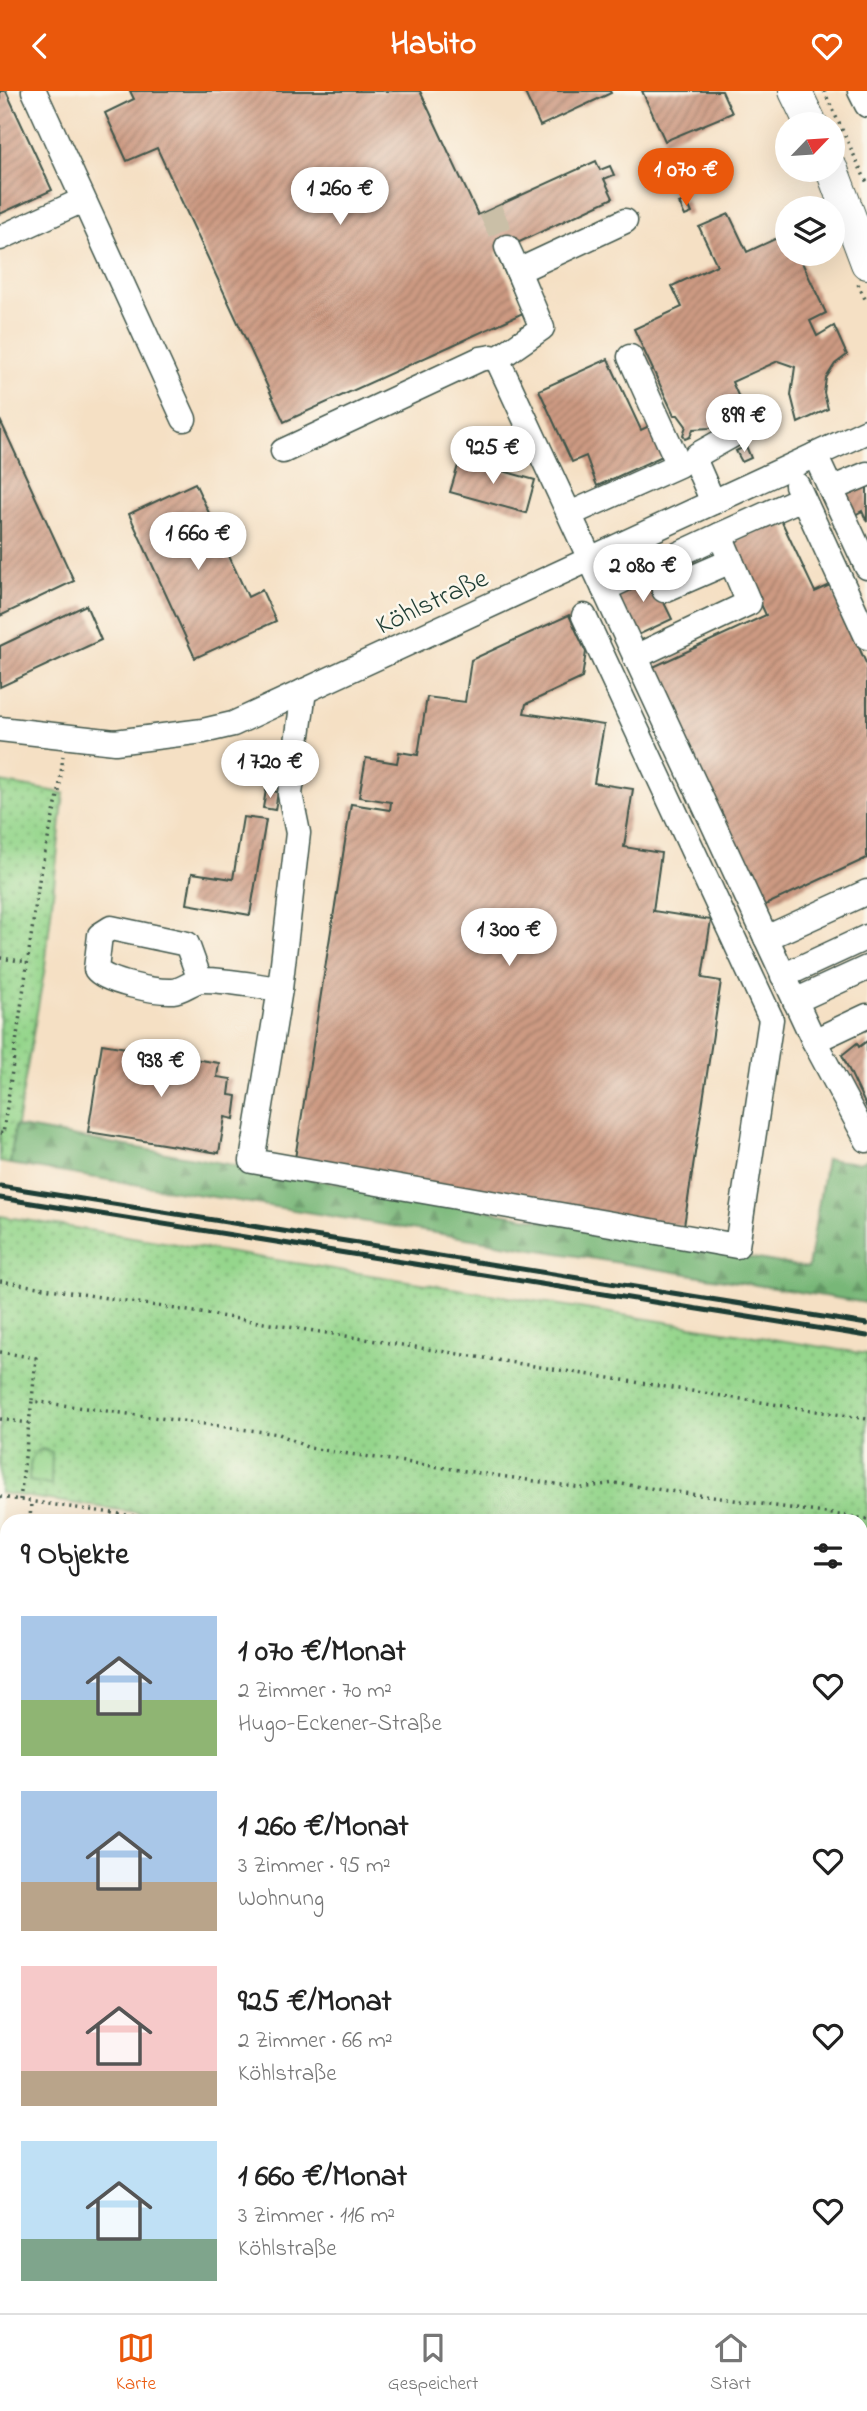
<!DOCTYPE html>
<html lang="de">
<head>
<meta charset="utf-8">
<style>
  body { margin:0; font-family:"Indie Flower",sans-serif; background:#f2f2f2; color:#222; height:100vh; display:flex; flex-direction:column; font-size:26px; white-space:nowrap }
  * { box-sizing:border-box; margin:0 }
  p { font-size:23px; color:#767676 }
  .icon { flex:none; width:38px; height:38px; fill:none; stroke:currentColor; stroke-width:2; stroke-linecap:round; stroke-linejoin:round }
  .map { position:relative; flex:1; overflow:hidden }
  .sheet { position:absolute; left:0px; top:1423px; width:868px; height:800px; display:flex; flex-direction:column; background:#fff; border-radius:21px 21px 0 0; box-shadow:0 7px 28px #0002 }
  .sheet>* { flex:none }
  .needle { width:46px; rotate:65deg }
  .tools { position:absolute; left:775px; top:21px; display:grid; gap:14px }
  .tools a { display:grid; place-items:center; width:70px; height:70px; border-radius:50%; background:#fff; box-shadow:0 7px 28px #0002; font-size:35px }
  .price { position:absolute; translate:-50% -60px; padding:0 16px; border-radius:24px; background:#fff; color:#222; font-size:23px; line-height:46px; filter:drop-shadow(0 2px 4px #0008) }
  .price::after { content:''; position:absolute; left:50%; top:42px; width:21px; height:16px; margin-left:-10px; background:inherit; clip-path:polygon(0 0,100% 0,50% 100%) }
  .price.active { background:#ea580c; color:#fff }
  ul { padding:0; list-style:none }
  li { display:flex; align-items:center; gap:21px; height:175px; padding:0 21px }
  li span { display:grid; place-items:center; flex:none; width:196px; height:140px; border-radius:0px; color:#555 }
  li>.icon { margin-inline-start:auto }
  span .icon { width:84px; height:84px; fill:#fffc; stroke-width:1 }
  li b { font-size:30px }
  h2 { display:flex; justify-content:space-between; align-items:center; height:84px; padding:0 21px; font-size:30px }
  header { display:flex; justify-content:space-between; align-items:center; height:91px; padding:0 21px; background:#ea580c; color:#fff; font-size:32px; font-weight:700 }
  .dock { display:flex; justify-content:space-around; align-items:center; height:98px; border-top:2px solid #e0e0e0; background:#fff; font-size:19px; color:#767676 }
  .dock a { display:grid; justify-items:center; gap:4px }
  .dock .active { color:#ea580c }
  .map>svg:first-child { display:block }
</style>
</head>
<body>
<header><svg class="icon" aria-label="back" viewBox="0 0 24 24"><path d="M15 5l-7 7 7 7"/></svg>Habito<svg class="icon" aria-label="heart" viewBox="0 0 24 24"><path d="M12 20l-8-8c-3-5 5-10 8-4 3-6 11-1 8 4z"/></svg></header>
<div class="map">
<svg width="867" height="2222" viewBox="0 0 867 2222">
  <defs>
    <pattern id="grass-dots" width="8" height="8" patternUnits="userSpaceOnUse" patternTransform="scale(1.75)"><rect width="8" height="8" fill="#95d68c"/><path d="M2 2h.1M6 6h.1" fill="none" stroke="#79af73" stroke-width="1.8" stroke-linecap="round"/></pattern>
    <pattern id="forest-firs" width="22" height="20" patternUnits="userSpaceOnUse" patternTransform="scale(1.75)"><rect width="22" height="20" fill="#78b778"/><path d="M5 1l3.5 6h-7zM16 11l3.5 6h-7z" fill="#629663"/></pattern>
    <pattern id="park-crowns" width="20" height="18" patternUnits="userSpaceOnUse" patternTransform="scale(1.75)"><rect width="20" height="18" fill="#95d68c"/><path d="M2 6a3 3 0 1 1 6 0M12 15a3 3 0 1 1 6 0" fill="none" stroke="#79af73"/></pattern>
    <pattern id="building-hatch" width="6" height="6" patternUnits="userSpaceOnUse" patternTransform="scale(1.75)"><rect width="6" height="6" fill="#cd9a82"/><path d="M-1 1l2-2M0 6l6-6M5 7l2-2" fill="none" stroke="#a67f6b"/></pattern>
  </defs>
  <rect width="100%" height="100%" fill="#fbf7ec"/>
  <filter id="ink" filterUnits="userSpaceOnUse"><feTurbulence type="fractalNoise" baseFrequency=".0143" numOctaves="2"/><feDisplacementMap in="SourceGraphic" scale="14" xChannelSelector="R" yChannelSelector="G"/><feConvolveMatrix kernelMatrix="1 2 1 2 8 2 1 2 1" color-interpolation-filters="sRGB"/></filter>
  <filter id="wash" filterUnits="userSpaceOnUse"><feTurbulence type="fractalNoise" baseFrequency=".00686" numOctaves="4" result="noise"/><feDisplacementMap in="SourceGraphic" scale="28" xChannelSelector="R" yChannelSelector="G"/><feGaussianBlur stdDeviation="1.57" result="paint"/><feColorMatrix in="noise" values="0 0 0 0 0 0 0 0 0 0 0 0 0 0 0 0 0 1.4 0 .05"/><feComposite in="paint" operator="in"/></filter>
  <g filter="url(#wash)">
    <rect width="100%" height="100%" fill="#f5e0c4"/>
    <g fill="url(#grass-dots)" stroke="#5a8a60" stroke-width="2">
      <polygon points="0,691 64,702 45,876 10,1073 0,1071"/>
      <polygon points="0,1125 867,1263 867,1524 861,1524 861,1430 198,1430 0,1402"/>
    </g>
    <polygon fill="url(#forest-firs)" stroke="#4c7a56" stroke-width="2" points="15,1035 808,1177 826,1068 859,1072 867,1068 867,1212 10,1073"/>
    <path fill="url(#park-crowns)" stroke="#5a8a60" stroke-width="2" d="M 42,1358 L 52,1361 L 51,1394 L 29,1390 C 30,1377 28,1363 42,1358 Z"/>
    <g id="blocks">
      <g fill="url(#building-hatch)">
        <polygon points="0,0 6,0 52,99 0,123"/>
        <polygon points="130,0 420,0 478,124 596,70 600,79 610,75 614,84 604,88 613,107 496,162 523,222 284,331 157,57 127,70 105,22 134,8"/>
        <polygon points="524,0 610,0 611,2 540,35"/>
        <polygon points="642,0 722,0 732,22 665,50"/>
        <polygon points="686,109 692,122 685,125 679,112"/>
        <polygon points="729,123 747,161 788,142 788,163 798,163 826,222 810,230 817,245 834,235 847,264 835,273 826,287 824,302 828,318 798,332 791,304 795,276 778,270 732,291 745,320 710,337 693,338 690,346 685,348 683,344 686,335 678,324 674,324 634,238 682,216 672,195 717,174 699,136"/>
        <polygon points="608,268 641,339 653,333 669,362 597,395 586,365 572,371 539,299"/>
        <polygon points="0,329 74,490 0,525"/>
        <polygon points="746,355 751,367 742,371 736,360"/>
        <polygon points="460,368 535,389 526,422 450,401"/>
        <polygon points="195,392 248,506 262,499 276,530 195,567 129,423"/>
        <polygon points="867,394 867,431 862,420 853,425 844,404"/>
        <polygon points="781,429 815,501 830,494 867,574 867,767 761,816 651,577 766,524 732,451"/>
        <polygon points="649,481 672,528 636,545 614,498"/>
        <polygon points="86,514 101,549 0,596 0,555"/>
        <polygon points="569,524 586,561 582,587 526,613 524,622 604,634 594,692 633,698 624,756 661,762 653,820 711,829 702,887 721,890 684,1135 294,1074 351,713 390,719 391,711 359,706 366,667 397,672 399,661 418,664 427,606 465,611 471,569"/>
        <polygon points="266,699 278,701 275,719 263,717"/>
        <polygon points="243,726 266,729 250,824 187,813 192,782 233,788"/>
        <polygon points="867,950 867,1017 842,964 857,952 859,956"/>
        <polygon points="102,953 219,972 217,986 231,988 229,1004 237,1005 234,1028 225,1026 219,1062 88,1041"/>
        <polygon points="861,1559 867,1570 867,1584 862,1587"/>
        <polygon points="7,1576 7,1593 0,1597 0,1580"/>
        <polygon points="7,1628 7,1658 0,1661 0,1632"/>
        <polygon points="867,1628 867,1647 861,1637 861,1631"/>
        <polygon points="867,1655 867,1675 863,1678 867,1686 867,1697 861,1703 861,1658"/>
        <polygon points="7,1717 7,1747 0,1751 0,1720"/>
        <polygon points="0,1753 7,1765 7,1795 0,1782"/>
        <polygon points="861,1885 867,1895 867,1940 863,1943"/>
        <polygon points="0,1958 7,1970 7,2022 0,2010"/>
        <polygon points="867,2082 867,2115 861,2118 861,2086"/>
        <polygon points="0,2103 5,2111 7,2110 7,2127 0,2131"/>
        <polygon points="6,2171 7,2191 0,2195 0,2174"/>
        <polygon points="31,2216 96,2216 82,2222 35,2222"/>
        <polygon points="278,2216 305,2216 308,2222 281,2222"/>
        <polygon points="350,2216 370,2216 374,2222 354,2222"/>
        <polygon points="536,2216 543,2222 524,2222"/>
        <polygon points="616,2216 639,2216 643,2222 620,2222"/>
        <polygon points="687,2216 781,2216 775,2219 777,2222 676,2222"/>
      </g>
    </g>
  </g>
  <g filter="url(#ink)">
    <use href="#blocks" fill-opacity="0" stroke="#3f554a" stroke-width="2"/>
    <g fill="none" stroke-linecap="round" stroke-linejoin="round">
      <polyline stroke="#cabfa7" stroke-width="24" stroke-dasharray="24 12" stroke-linecap="butt" points="490,119 507,156"/>
      <g stroke="#3f554a" stroke-width="27">
        <g id="minor">
          <polyline points="34,0 184,328"/>
          <polyline points="860,0 867,14"/>
          <polyline points="0,147 83,109"/>
          <polyline points="507,156 518,180"/>
          <polyline points="496,269 542,237 518,180 625,130"/>
          <polyline points="283,360 480,268 492,266 499,272 814,950 867,1049"/>
          <polyline points="815,364 867,476"/>
          <polyline points="797,394 867,546"/>
          <polyline points="831,398 867,383"/>
          <polyline points="713,411 696,372 697,364 731,345"/>
          <polyline points="570,423 679,374 630,266"/>
          <polyline points="604,498 720,444"/>
          <polyline points="664,499 731,470 720,444 802,407"/>
          <polyline points="635,566 749,512 731,470"/>
          <polyline points="304,600 290,703 298,742 280,898 252,1070 737,1155 771,928 584,525"/>
          <polyline points="0,638 115,651 203,640 233,633 867,340"/>
          <polyline points="766,847 867,801"/>
          <polyline points="783,885 867,846"/>
          <path d="M 200,889 L 187,853 L 111,837 L 100,844 L 96,878 C 105,891 156,901 173,900 C 184,899 193,889 203,889 C 228,889 255,895 280,898"/>
          <polyline points="795,910 867,877"/>
          <polyline points="814,950 867,925"/>
          <polyline points="0,1570 7,1566"/>
          <polyline points="861,1751 867,1745"/>
          <polyline points="0,1798 7,1811"/>
          <polyline points="0,1853 7,1849"/>
          <polyline points="861,1969 867,1966"/>
          <polyline points="158,2222 169,2216"/>
          <polyline points="411,2222 422,2216"/>
        </g>
      </g>
      <g stroke="#3f554a" stroke-width="34">
        <g id="major">
          <polyline points="795,0 811,33"/>
          <polyline points="832,79 867,172"/>
        </g>
      </g>
      <g stroke="#3f554a" stroke-width="3.5" stroke-dasharray="2 5" stroke-linecap="butt">
        <polyline points="824,0 867,92"/>
        <polyline points="858,193 867,212"/>
        <polyline points="0,867 28,871"/>
        <polyline points="0,1042 3,1043 40,783 59,700 63,665"/>
        <polyline points="0,1190 867,1328"/>
        <polyline points="0,1261 36,1267 32,1309"/>
        <polyline points="0,1328 29,1332 32,1310 279,1343 309,1357 582,1397 614,1392 867,1428"/>
        <polyline points="0,1406 168,1430"/>
        <polyline points="20,1409 29,1332"/>
        <polyline points="30,1430 31,1411"/>
        <polyline points="0,1451 7,1447"/>
        <polyline points="861,1527 867,1528"/>
        <polyline points="0,1536 7,1532"/>
        <polyline points="0,1682 7,1678"/>
        <polyline points="861,1797 867,1792"/>
        <polyline points="0,1919 7,1932"/>
        <polyline points="0,2045 7,2041"/>
        <polyline points="0,2153 7,2150"/>
      </g>
      <use href="#minor" stroke="#fff" stroke-width="24"/>
      <use href="#major" stroke="#fff" stroke-width="32"/>
      <g stroke="#1f3d34" stroke-width="2">
        <polyline points="861,1787 867,1782"/>
        <polyline points="192,2222 203,2216"/>
        <polyline points="208,2222 219,2216"/>
      </g>
      <g stroke="#1f3d34" stroke-width="5">
        <polyline points="0,1095 867,1233"/>
        <polyline points="0,1107 867,1245"/>
      </g>
    </g>
  </g>
  <g text-anchor="middle" stroke-width="5" stroke-linejoin="round" paint-order="stroke">
    <g font-size="28" fill="#1f3d34" stroke="#fbf7ec">
      <text transform="translate(431 509) rotate(-25)" y="10">Köhlstraße</text>
    </g>
  </g>
</svg>
<div class="tools">
<a><svg class="needle" viewBox="-14 -14 28 28"><path d="M0-13l5 13h-10z" fill="#e53935"/><path d="M0 13l5-13h-10z" fill="#767676"/></svg></a>
<a><svg class="icon" aria-label="layers" viewBox="0 0 24 24"><path d="M12 4l9 5-9 5-9-5zM3 14l9 5 9-5"/></svg></a>
</div>
<b class="price active" style="left:686px;top:117px">1 070 €</b>
<b class="price" style="left:340px;top:136px">1 260 €</b>
<b class="price" style="left:744px;top:363px">899 €</b>
<b class="price" style="left:493px;top:395px">925 €</b>
<b class="price" style="left:198px;top:481px">1 660 €</b>
<b class="price" style="left:643px;top:513px">2 080 €</b>
<b class="price" style="left:270px;top:709px">1 720 €</b>
<b class="price" style="left:509px;top:877px">1 300 €</b>
<b class="price" style="left:161px;top:1008px">938 €</b>
<section class="sheet">
<h2>9 Objekte<svg class="icon" aria-label="filters" viewBox="0 0 24 24"><path d="M4 7h16M4 17h16"/><circle cx="9" cy="7" r="2"/><circle cx="15" cy="17" r="2"/></svg></h2>
<ul>
<li><span style="background:linear-gradient(#a9c7e8 60%,#8fb573 0)"><svg class="icon" aria-label="home" viewBox="0 0 24 24"><path d="M3 11l9-7 9 7M6 9v11h12V9"/></svg></span><div><b>1 070 €/Monat</b><p>2 Zimmer · 70 m²</p><p>Hugo-Eckener-Straße</p></div><svg class="icon" aria-label="heart" viewBox="0 0 24 24"><path d="M12 20l-8-8c-3-5 5-10 8-4 3-6 11-1 8 4z"/></svg></li>
<li><span style="background:linear-gradient(#a9c7e8 65%,#b9a48a 0)"><svg class="icon" aria-label="home" viewBox="0 0 24 24"><path d="M3 11l9-7 9 7M6 9v11h12V9"/></svg></span><div><b>1 260 €/Monat</b><p>3 Zimmer · 95 m²</p><p>Wohnung</p></div><svg class="icon" aria-label="heart" viewBox="0 0 24 24"><path d="M12 20l-8-8c-3-5 5-10 8-4 3-6 11-1 8 4z"/></svg></li>
<li><span style="background:linear-gradient(#f6c9c9 75%,#b9a48a 0)"><svg class="icon" aria-label="home" viewBox="0 0 24 24"><path d="M3 11l9-7 9 7M6 9v11h12V9"/></svg></span><div><b>925 €/Monat</b><p>2 Zimmer · 66 m²</p><p>Köhlstraße</p></div><svg class="icon" aria-label="heart" viewBox="0 0 24 24"><path d="M12 20l-8-8c-3-5 5-10 8-4 3-6 11-1 8 4z"/></svg></li>
<li><span style="background:linear-gradient(#bfe0f5 70%,#7fa58c 0)"><svg class="icon" aria-label="home" viewBox="0 0 24 24"><path d="M3 11l9-7 9 7M6 9v11h12V9"/></svg></span><div><b>1 660 €/Monat</b><p>3 Zimmer · 116 m²</p><p>Köhlstraße</p></div><svg class="icon" aria-label="heart" viewBox="0 0 24 24"><path d="M12 20l-8-8c-3-5 5-10 8-4 3-6 11-1 8 4z"/></svg></li>
</ul>
</section>
</div>
<nav class="dock">
<a class="active"><svg class="icon" aria-label="map" viewBox="0 0 24 24"><path d="M3 6l6-2 6 2 6-2v14l-6 2-6-2-6 2zM9 4v14M15 6v14"/></svg>Karte</a>
<a><svg class="icon" aria-label="saved" viewBox="0 0 24 24"><path d="M7 4h10v16l-5-4-5 4z"/></svg>Gespeichert</a>
<a><svg class="icon" aria-label="home" viewBox="0 0 24 24"><path d="M3 11l9-7 9 7M6 9v11h12V9"/></svg>Start</a>
</nav>
</body>
</html>
